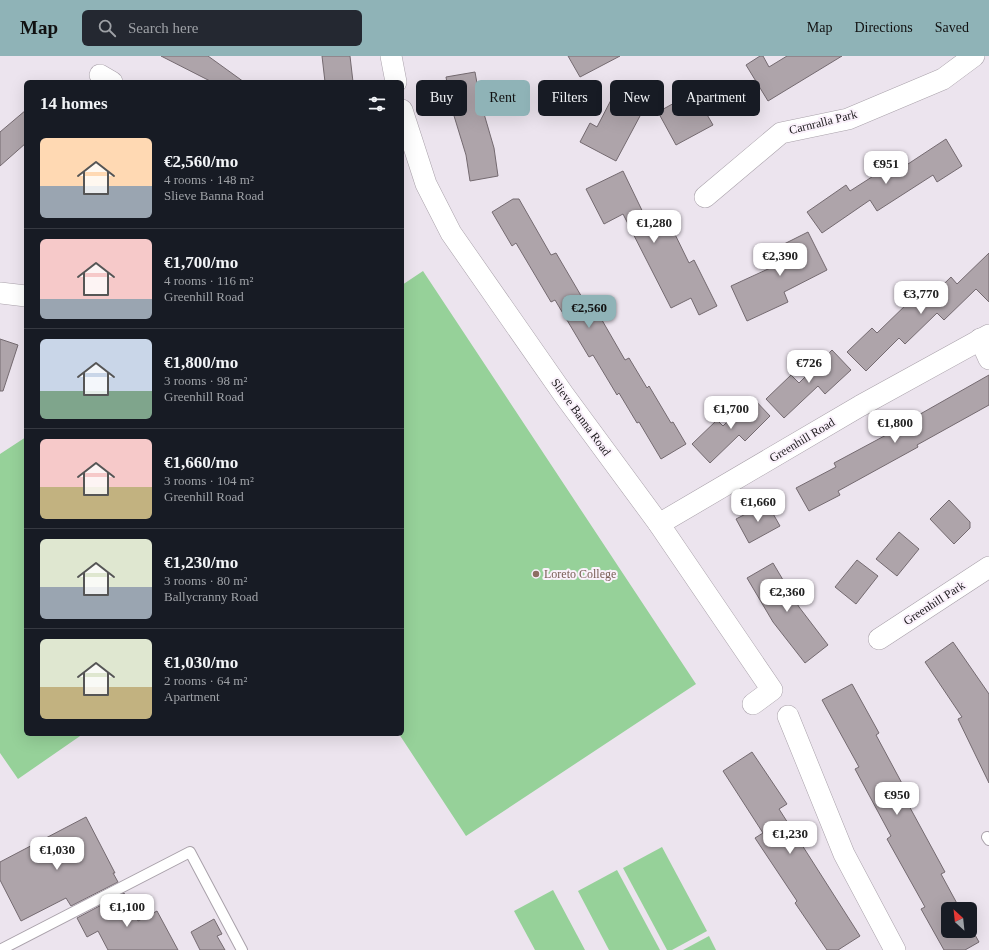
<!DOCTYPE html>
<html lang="en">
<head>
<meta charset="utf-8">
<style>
  body { margin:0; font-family:"Times New Roman",serif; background:#242831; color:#f1f3f6; height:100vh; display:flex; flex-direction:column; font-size:15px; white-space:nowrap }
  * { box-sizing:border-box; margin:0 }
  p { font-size:13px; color:#9ea1a6 }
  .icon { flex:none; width:22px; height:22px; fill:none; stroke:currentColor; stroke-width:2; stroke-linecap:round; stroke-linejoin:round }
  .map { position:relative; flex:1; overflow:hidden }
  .side { position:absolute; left:24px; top:24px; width:380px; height:656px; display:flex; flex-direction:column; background:#171b24; border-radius:6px; box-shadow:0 4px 16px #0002 }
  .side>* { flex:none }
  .top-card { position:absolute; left:416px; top:24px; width:380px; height:36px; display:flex; gap:8px }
  .needle { width:26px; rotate:333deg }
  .controls { position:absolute; left:941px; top:846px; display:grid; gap:8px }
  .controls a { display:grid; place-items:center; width:36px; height:36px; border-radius:6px; background:#171b24; box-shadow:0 4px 16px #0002; font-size:20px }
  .price { position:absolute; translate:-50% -34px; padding:0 9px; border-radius:8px; background:#fff; color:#222; font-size:13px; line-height:26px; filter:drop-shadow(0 1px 2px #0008) }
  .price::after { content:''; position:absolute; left:50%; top:24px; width:12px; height:9px; margin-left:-6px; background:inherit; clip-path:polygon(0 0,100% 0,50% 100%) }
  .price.selected { background:#8fb3b7; color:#111 }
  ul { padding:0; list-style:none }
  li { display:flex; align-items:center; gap:12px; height:100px; padding:0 16px }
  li+li { border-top:1px solid #363941 }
  li span { display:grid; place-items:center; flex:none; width:112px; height:80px; border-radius:6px; color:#555 }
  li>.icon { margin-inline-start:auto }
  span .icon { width:48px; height:48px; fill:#fffc; stroke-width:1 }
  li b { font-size:17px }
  h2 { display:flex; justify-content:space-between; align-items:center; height:48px; padding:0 16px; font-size:17px }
  .pill { padding:0 14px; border-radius:6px; background:#171b24; box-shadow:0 4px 16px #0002; font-size:14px; line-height:36px }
  .pill.selected { background:#8fb3b7; color:#111 }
  header { display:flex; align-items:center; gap:24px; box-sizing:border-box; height:56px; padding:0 20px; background:#8fb3b7; color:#111 }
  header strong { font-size:19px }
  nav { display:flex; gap:22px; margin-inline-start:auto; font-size:14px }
  .search { width:280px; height:36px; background:#242831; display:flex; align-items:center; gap:10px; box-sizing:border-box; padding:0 14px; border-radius:6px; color:#9ea1a6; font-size:15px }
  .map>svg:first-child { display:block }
</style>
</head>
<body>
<header>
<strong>Map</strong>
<div class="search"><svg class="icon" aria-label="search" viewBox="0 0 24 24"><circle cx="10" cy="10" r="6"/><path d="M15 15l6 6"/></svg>Search here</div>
<nav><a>Map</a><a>Directions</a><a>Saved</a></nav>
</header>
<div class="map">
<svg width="989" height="894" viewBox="0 0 989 894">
  <rect width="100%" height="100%" fill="#ece4ee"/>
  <g fill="#96d199">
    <polygon points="423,215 696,628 466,780 399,678 402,678 402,229"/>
    <polygon points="26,381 26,678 83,678 18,723 0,697 0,398"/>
    <polygon points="662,791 707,875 672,894 667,894 623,812"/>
    <polygon points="617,814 660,894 609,894 578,835"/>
    <polygon points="553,834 585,894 535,894 514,855"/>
    <polygon points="709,880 716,894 683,894"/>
  </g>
  <g fill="#aea4aa" stroke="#746a70">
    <polygon points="161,0 208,0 244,26 212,26"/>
    <polygon points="322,0 350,0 353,26 325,26"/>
    <polygon points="568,0 620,0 580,21"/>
    <polygon points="760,0 763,0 769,11 787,0 842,0 768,45 746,9"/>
    <polygon points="475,16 480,44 494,92 498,120 470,125 466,99 451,50 446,21"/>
    <polygon points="694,36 713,69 676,89 658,56"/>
    <polygon points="611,44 640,60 616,105 580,86 590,67 597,71"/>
    <polygon points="26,54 26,87 0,110 0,76"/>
    <polygon points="946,83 962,110 937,126 933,119 877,155 870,144 822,177 807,156 846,129 850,135 903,101 908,108"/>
    <polygon points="623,115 651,173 668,164 689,207 694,204 717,250 699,259 691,242 671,252 623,158 604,168 586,133"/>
    <polygon points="513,143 519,143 551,199 556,197 590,255 595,252 625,304 629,302 647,332 649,330 671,367 673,366 686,388 661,403 639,366 637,367 619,337 617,339 593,299 589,301 555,244 551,246 516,187 512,190 492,156"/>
    <polygon points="808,176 827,214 784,236 788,246 747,265 731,230 779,208 772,194"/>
    <polygon points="989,197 989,246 976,233 944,264 937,257 905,288 899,282 866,315 847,296 872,272 877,277 911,244 919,252 951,221 957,228"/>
    <polygon points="0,283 18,289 3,335 0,335"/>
    <polygon points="832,294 851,314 825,338 818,330 784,362 766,343 791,319 799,327"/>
    <polygon points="989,319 989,349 917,389 918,391 838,435 840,439 809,455 796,432 836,411 834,407 916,363 915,361"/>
    <polygon points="752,341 770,360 745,385 739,379 710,407 692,388 717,364 723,370"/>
    <polygon points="949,444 970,466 970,472 954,488 930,463"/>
    <polygon points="767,447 780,470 749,487 736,463"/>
    <polygon points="899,476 919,493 897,520 876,503"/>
    <polygon points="857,504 878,520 856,548 835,531"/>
    <polygon points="773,507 799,551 828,589 805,607 773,566 747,522"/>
    <polygon points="953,586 989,638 989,727 958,663 962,661 925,606"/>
    <polygon points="852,628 879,677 876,679 912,746 908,748 945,816 941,818 960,853 948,853 948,875 970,875 970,870 979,886 965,894 944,894 921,853 925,851 887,783 891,780 855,713 859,711 822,644"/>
    <polygon points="752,696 787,748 779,753 860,880 838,894 827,894 795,847 797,845 755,782 763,777 723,715"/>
    <polygon points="86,761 115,817 113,817 118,826 71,850 66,842 21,865 0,824 0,806"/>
    <polygon points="124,837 138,865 157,855 178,894 108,894 98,875 87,881 77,862"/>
    <polygon points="214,863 222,878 217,880 225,894 200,894 191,876"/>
  </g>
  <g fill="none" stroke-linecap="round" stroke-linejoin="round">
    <g stroke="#a9a1aa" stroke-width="12">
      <g id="lane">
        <polyline points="987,781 989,784"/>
        <polyline points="0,894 190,796 242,894"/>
      </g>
    </g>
    <g stroke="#a9a1aa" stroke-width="22">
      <g id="street">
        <polyline points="391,0 396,26"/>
        <polyline points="100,19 112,26"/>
        <polyline points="402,54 426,128 451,177 564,339 659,468 772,634 753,648"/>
        <polyline points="705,141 781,77 848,63 943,23 974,0"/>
        <polyline points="0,237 26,240"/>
        <polyline points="980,283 989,303"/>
        <polyline points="659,468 860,350 989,279"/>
        <polyline points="879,583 989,511"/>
        <polyline points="788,660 844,798 895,894"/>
      </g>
    </g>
    <use href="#lane" stroke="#fff" stroke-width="10"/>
    <use href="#street" stroke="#fff" stroke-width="21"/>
  </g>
  <circle fill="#8d6e63" stroke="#faf1fb" stroke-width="1.5" cx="536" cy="518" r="4"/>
  <g text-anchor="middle" stroke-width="4" stroke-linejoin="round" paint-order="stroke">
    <g font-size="12" fill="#1c191c" stroke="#faf1fb">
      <text transform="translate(823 66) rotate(-14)" y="4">Carnralla Park</text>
      <text transform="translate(581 361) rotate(54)" y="4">Slieve Banna Road</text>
      <text transform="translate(802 384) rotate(-31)" y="4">Greenhill Road</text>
      <text transform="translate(934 547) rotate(-33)" y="4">Greenhill Park</text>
    </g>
    <g font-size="12" fill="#785e54" stroke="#faf1fb" text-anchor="start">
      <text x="544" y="522">Loreto College</text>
    </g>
  </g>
</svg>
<div class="controls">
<a><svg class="needle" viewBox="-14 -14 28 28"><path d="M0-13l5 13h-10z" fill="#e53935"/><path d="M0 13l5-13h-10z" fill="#9ea1a6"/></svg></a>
</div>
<b class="price" style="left:886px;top:129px">€951</b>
<b class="price" style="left:654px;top:188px">€1,280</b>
<b class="price" style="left:780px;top:221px">€2,390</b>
<b class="price" style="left:921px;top:259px">€3,770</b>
<b class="price selected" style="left:589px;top:273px">€2,560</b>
<b class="price" style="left:809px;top:328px">€726</b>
<b class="price" style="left:731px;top:374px">€1,700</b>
<b class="price" style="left:895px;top:388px">€1,800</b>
<b class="price" style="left:758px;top:467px">€1,660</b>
<b class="price" style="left:787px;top:557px">€2,360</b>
<b class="price" style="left:897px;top:760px">€950</b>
<b class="price" style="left:790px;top:799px">€1,230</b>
<b class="price" style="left:57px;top:815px">€1,030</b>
<b class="price" style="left:127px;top:872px">€1,100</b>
<div class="top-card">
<a class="pill">Buy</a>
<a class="pill selected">Rent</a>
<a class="pill">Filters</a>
<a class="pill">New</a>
<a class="pill">Apartment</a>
</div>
<section class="side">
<h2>14 homes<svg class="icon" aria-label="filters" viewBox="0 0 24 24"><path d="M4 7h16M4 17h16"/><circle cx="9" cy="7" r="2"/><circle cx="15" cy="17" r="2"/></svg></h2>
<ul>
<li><span style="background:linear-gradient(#ffd9b3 60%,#9aa5b1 0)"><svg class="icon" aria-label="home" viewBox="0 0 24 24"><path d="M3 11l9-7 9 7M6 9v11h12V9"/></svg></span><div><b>€2,560/mo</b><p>4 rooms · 148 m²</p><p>Slieve Banna Road</p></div></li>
<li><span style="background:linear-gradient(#f6c9c9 75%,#9aa5b1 0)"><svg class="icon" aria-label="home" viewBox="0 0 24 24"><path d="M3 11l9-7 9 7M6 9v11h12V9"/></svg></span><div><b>€1,700/mo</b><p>4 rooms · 116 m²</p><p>Greenhill Road</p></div></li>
<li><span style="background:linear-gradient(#c9d6e8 65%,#7fa58c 0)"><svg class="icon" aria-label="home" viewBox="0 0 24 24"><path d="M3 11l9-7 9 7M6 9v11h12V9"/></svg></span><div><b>€1,800/mo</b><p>3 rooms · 98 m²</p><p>Greenhill Road</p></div></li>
<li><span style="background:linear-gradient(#f6c9c9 60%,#c2b280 0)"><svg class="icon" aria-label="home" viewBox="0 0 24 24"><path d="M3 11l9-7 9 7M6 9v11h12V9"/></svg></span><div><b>€1,660/mo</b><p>3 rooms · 104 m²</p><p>Greenhill Road</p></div></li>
<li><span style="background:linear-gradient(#dfe7d0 60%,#9aa5b1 0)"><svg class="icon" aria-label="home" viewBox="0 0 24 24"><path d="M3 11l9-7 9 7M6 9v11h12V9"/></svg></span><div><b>€1,230/mo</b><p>3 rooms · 80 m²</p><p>Ballycranny Road</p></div></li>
<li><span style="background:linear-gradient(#dfe7d0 60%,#c2b280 0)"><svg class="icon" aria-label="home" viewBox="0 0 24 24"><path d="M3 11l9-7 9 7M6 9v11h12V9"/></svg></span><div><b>€1,030/mo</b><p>2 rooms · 64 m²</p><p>Apartment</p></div></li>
</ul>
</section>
</div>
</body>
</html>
